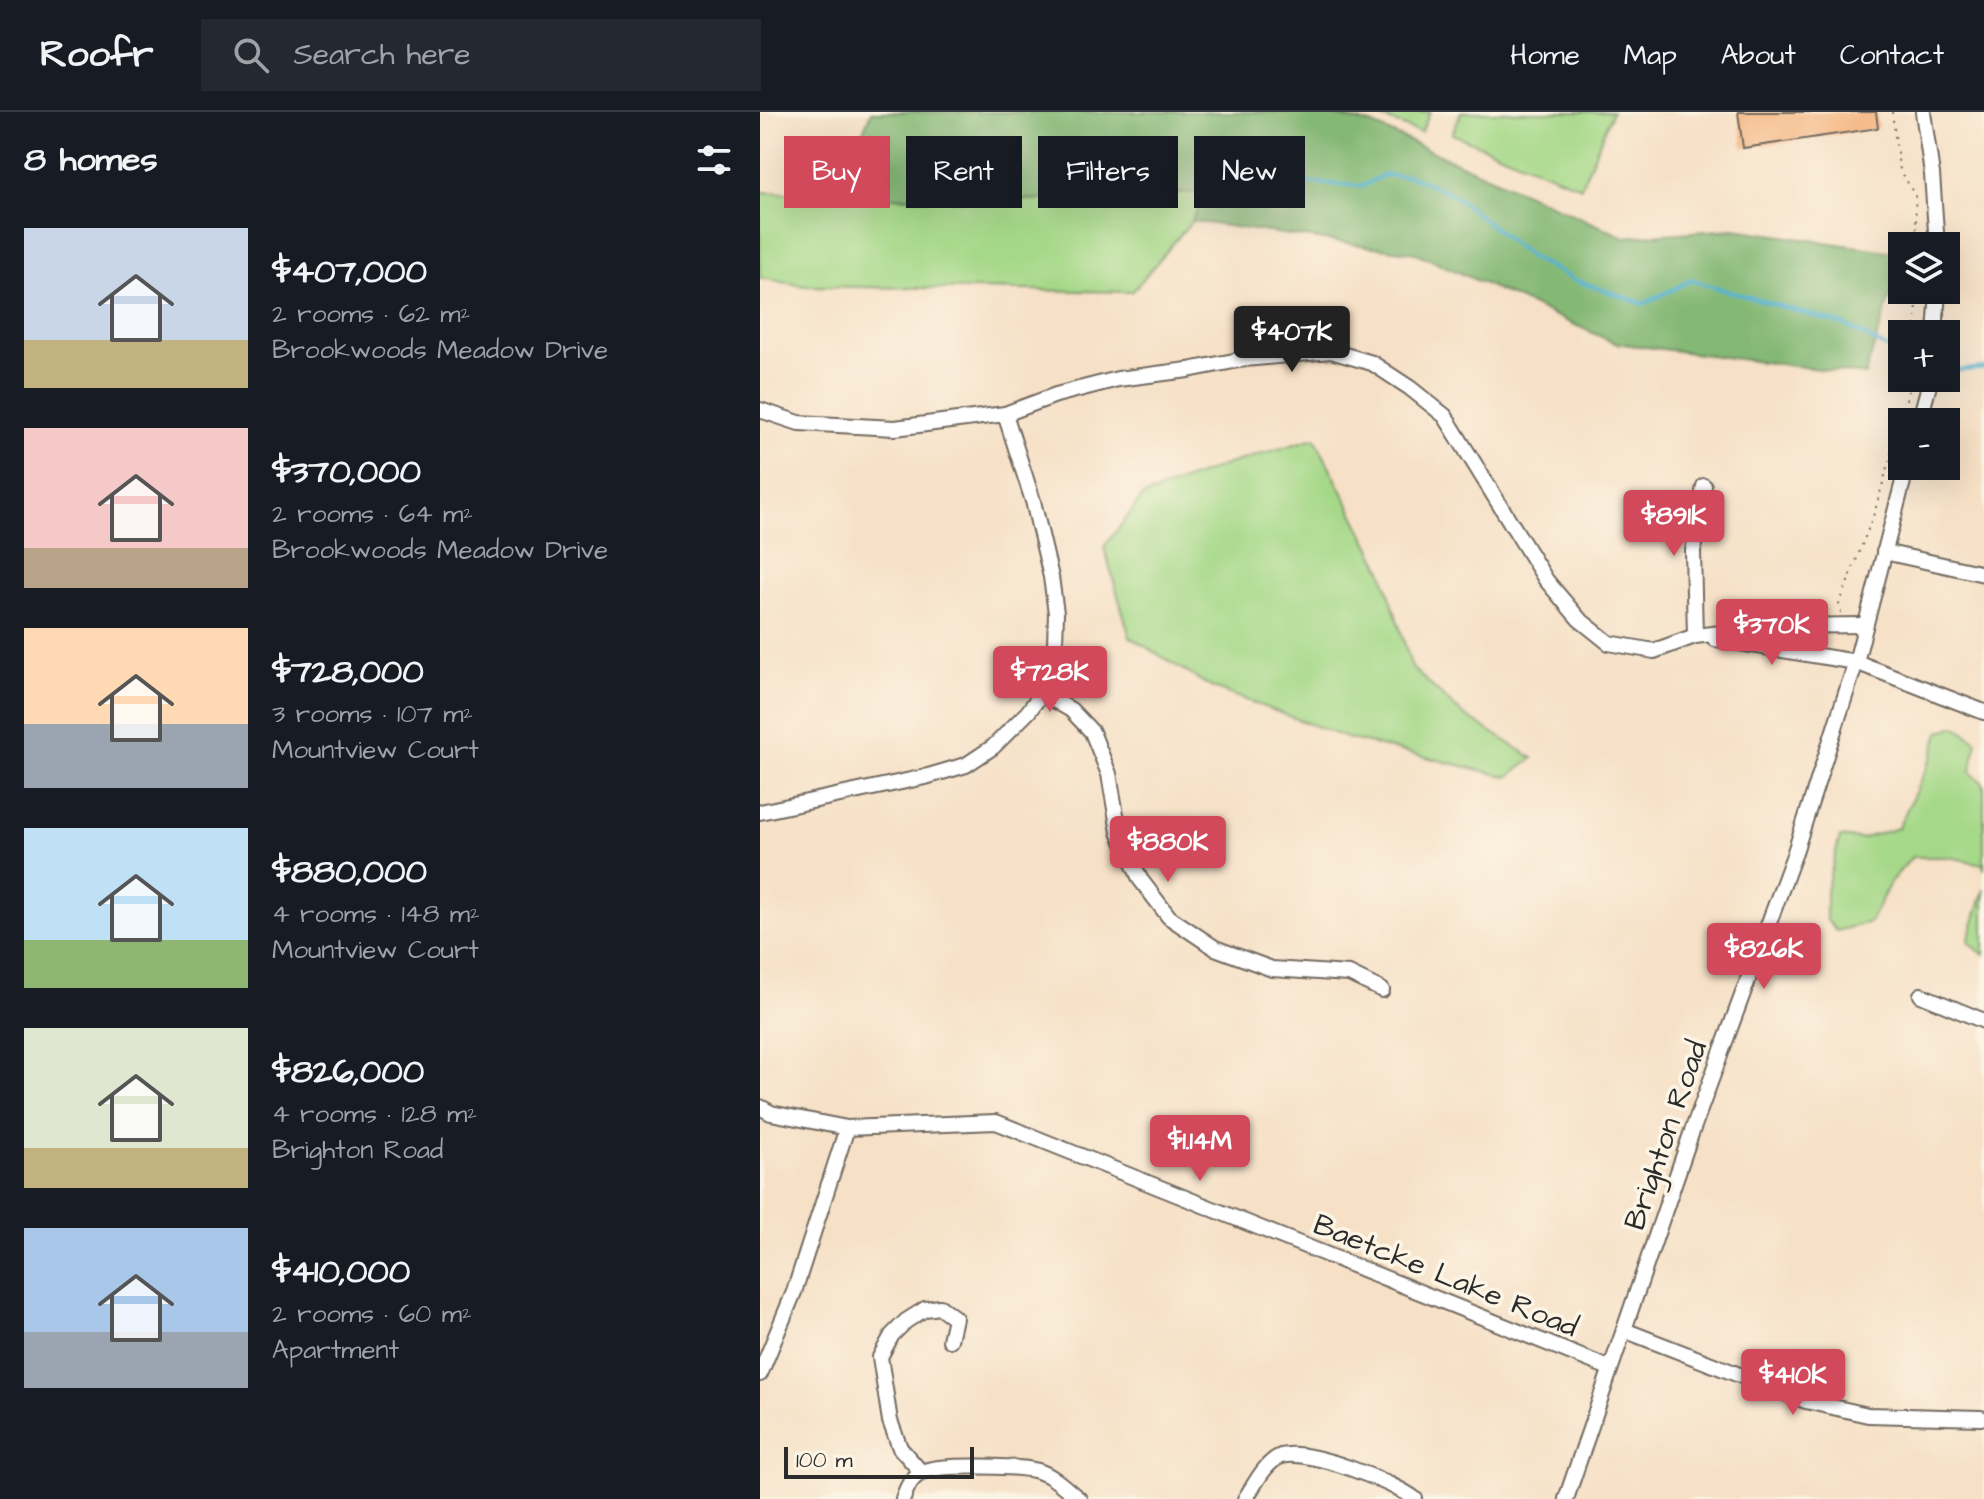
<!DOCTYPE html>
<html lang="en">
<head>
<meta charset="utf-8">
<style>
  body { margin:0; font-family:"Architects Daughter",sans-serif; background:#242831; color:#f1f3f6; height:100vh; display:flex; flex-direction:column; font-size:30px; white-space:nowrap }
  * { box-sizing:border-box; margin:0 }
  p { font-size:26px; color:#9ea1a6 }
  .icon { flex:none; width:44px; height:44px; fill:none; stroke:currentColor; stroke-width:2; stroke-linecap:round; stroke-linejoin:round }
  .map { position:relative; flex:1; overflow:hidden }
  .side { display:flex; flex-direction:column; background:#171b24; width:760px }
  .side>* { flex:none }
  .top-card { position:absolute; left:24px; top:24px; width:760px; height:72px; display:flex; gap:16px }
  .fabs { position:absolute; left:1128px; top:120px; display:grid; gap:16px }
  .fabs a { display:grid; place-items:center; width:72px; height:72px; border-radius:0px; background:#171b24; box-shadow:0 8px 32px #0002; font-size:40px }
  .scale { position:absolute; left:24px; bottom:20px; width:190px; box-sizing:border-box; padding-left:8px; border:4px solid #2b2b2b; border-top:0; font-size:22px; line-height:28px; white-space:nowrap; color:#2b2b2b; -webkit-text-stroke:6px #fcf5e5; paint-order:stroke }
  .price { position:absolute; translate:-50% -68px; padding:0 18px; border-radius:8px; background:#d1495b; color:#fff; font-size:26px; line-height:52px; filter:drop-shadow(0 2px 4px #0008) }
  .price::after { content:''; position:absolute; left:50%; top:48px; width:24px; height:18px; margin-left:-12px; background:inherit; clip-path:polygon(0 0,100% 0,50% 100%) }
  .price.current { background:#222; color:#fff }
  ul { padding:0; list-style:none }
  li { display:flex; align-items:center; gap:24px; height:200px; padding:0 24px }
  li span { display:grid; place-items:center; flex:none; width:224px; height:160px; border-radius:0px; color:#555 }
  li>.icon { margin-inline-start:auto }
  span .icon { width:96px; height:96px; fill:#fffc; stroke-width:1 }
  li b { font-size:34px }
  h2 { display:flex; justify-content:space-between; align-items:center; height:96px; padding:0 24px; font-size:34px }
  .chip { padding:0 28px; border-radius:0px; background:#171b24; box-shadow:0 8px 32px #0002; font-size:28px; line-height:72px }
  .chip.current { background:#d1495b; color:#fff }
  header { display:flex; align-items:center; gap:48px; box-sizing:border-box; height:112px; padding:0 40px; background:#171b24; border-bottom:2px solid #363941 }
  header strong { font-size:38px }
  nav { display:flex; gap:44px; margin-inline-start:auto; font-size:28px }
  .search { width:560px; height:72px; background:#242831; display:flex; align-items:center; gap:20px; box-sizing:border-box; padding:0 28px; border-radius:0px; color:#9ea1a6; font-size:30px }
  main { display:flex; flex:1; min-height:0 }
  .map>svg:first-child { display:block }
</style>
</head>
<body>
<header>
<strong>Roofr</strong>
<div class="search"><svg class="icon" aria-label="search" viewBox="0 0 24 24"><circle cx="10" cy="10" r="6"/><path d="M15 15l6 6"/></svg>Search here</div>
<nav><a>Home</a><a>Map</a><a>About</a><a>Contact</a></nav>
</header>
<main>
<section class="side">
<h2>8 homes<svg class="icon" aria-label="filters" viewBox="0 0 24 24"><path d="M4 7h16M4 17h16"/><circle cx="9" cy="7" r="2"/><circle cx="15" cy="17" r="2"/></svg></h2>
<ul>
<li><span style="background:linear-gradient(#c9d6e8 70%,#c2b280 0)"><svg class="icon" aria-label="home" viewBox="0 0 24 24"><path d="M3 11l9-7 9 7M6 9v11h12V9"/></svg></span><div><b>$407,000</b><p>2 rooms · 62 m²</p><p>Brookwoods Meadow Drive</p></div></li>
<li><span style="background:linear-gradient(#f6c9c9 75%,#b9a48a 0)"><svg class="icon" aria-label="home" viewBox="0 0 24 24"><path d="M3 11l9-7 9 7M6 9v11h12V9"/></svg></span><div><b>$370,000</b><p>2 rooms · 64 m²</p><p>Brookwoods Meadow Drive</p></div></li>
<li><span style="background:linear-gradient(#ffd9b3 60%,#9aa5b1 0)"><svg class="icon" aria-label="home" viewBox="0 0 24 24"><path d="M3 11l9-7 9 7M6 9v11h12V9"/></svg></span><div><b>$728,000</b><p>3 rooms · 107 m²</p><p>Mountview Court</p></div></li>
<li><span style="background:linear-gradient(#bfe0f5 70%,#8fb573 0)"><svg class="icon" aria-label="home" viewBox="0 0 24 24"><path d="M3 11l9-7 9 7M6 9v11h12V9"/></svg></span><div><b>$880,000</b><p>4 rooms · 148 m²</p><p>Mountview Court</p></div></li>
<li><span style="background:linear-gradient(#dfe7d0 75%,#c2b280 0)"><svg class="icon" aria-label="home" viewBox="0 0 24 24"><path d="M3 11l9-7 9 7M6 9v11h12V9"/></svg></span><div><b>$826,000</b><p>4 rooms · 128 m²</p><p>Brighton Road</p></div></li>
<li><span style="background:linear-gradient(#a9c7e8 65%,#9aa5b1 0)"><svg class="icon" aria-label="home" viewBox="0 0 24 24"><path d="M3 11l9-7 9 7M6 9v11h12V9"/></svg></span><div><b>$410,000</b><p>2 rooms · 60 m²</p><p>Apartment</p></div></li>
</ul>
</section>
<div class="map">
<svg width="1224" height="1387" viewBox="0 0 1224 1387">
  <rect width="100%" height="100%" fill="#fcf5e5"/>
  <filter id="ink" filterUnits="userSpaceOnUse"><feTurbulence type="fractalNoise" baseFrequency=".0125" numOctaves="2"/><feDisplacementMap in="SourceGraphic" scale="16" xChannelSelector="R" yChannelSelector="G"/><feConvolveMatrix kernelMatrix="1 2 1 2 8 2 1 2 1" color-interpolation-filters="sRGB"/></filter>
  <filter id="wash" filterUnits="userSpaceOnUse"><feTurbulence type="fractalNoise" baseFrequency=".006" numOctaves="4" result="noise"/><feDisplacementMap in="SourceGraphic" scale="32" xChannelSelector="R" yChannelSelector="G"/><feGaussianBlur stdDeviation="1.8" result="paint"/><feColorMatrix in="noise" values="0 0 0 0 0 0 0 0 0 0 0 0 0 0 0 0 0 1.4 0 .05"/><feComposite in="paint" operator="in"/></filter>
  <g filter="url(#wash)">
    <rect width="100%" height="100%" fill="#f6e0c6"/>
    <g fill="#a5d888" stroke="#68825a" stroke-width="2">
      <polygon points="607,0 670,0 661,21"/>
      <polygon points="701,0 852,0 821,75 692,22"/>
      <polygon points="0,80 238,89 447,80 432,109 372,180 45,174 0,166"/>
      <polygon points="555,326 622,458 652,556 701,601 773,646 748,665 587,626 451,575 370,525 344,435 383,384 468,352"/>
      <polygon points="1196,614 1217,629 1211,660 1224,672 1224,758 1223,752 1189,745 1152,745 1131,769 1110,810 1076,819 1066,807 1066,779 1080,725 1101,727 1138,716 1172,645 1179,620"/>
      <polygon points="1224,777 1224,843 1208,830"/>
    </g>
    <polygon fill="#84b874" stroke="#587250" stroke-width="2" points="111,0 559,0 611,12 864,125 974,117 1142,141 1142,147 1105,263 855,231 656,141 432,109 446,80 238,89 77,83"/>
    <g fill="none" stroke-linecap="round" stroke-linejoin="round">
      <g stroke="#51b1d0" stroke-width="4">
        <polyline points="447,80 492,77 518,69 603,74 623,63 651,64 692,82 770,145 815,168 884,192 931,168 1084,213 1142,244"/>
        <polyline points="1186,260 1224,256"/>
      </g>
    </g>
    <g id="blocks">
      <polygon fill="#f4b079" points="978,0 1116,0 1118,16 983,36"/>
    </g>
  </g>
  <g filter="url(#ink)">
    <use href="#blocks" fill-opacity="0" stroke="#726a61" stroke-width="2"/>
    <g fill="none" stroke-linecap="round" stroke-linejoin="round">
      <g stroke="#726a61" stroke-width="18">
        <g id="minor">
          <polyline points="1163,0 1172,62 1177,134"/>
          <polyline points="1175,222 1178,178"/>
          <polyline points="0,298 39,311 135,316 245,302 296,283 358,267 428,258 484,247 571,239 612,251 650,276 685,304 786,468 819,507 849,531 894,539 935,524 1022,514 1104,513"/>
          <polyline points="1159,310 1171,266"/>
          <polyline points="1124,440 1224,462"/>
          <polyline points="935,524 933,439 944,374"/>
          <polyline points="955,527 1096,550 1224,600"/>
          <polyline points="282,581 311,598 332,620 349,662 359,720 380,767 409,805 455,836 512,857 589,862 622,878"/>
          <polyline points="0,700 165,665 206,653 233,635 268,600 282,581 289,566 295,532 296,501 291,465 273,389 245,302"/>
          <polyline points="1161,883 1224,909"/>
          <polyline points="0,995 11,1001 87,1016 236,1010 849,1256"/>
          <polyline points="864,1218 1046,1289 1108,1303 1221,1306"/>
          <polyline points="0,1262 34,1180 87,1016"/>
          <polyline points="162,1361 140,1336 130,1309 120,1245 132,1223 146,1209 165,1197 180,1195 195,1206 190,1228"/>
          <path d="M 143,1387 C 147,1374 152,1364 165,1359 C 180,1352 261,1354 278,1359 C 294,1364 306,1377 319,1387"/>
          <path d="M 485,1387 C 494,1374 505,1350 521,1344 C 548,1336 633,1370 655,1387"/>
          <polyline points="806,1387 931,1022 1034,743 1096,550 1147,354"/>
        </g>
      </g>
      <g stroke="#726a61" stroke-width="2" stroke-dasharray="2 6" stroke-linecap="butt">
        <polyline points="1132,0 1139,55 1155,84 1157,134"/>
        <polyline points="1155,222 1158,178"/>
        <polyline points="1081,501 1079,493 1115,399 1148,282 1150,266"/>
      </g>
      <use href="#minor" stroke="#fff" stroke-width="14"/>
    </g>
  </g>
  <g text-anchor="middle" stroke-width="7" stroke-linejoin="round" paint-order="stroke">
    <g font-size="30" fill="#2b2b2b" stroke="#fcf5e5">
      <text transform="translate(905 1023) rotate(-71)" y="10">Brighton Road</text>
      <text transform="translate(686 1163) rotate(22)" y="10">Baetcke Lake Road</text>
    </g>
  </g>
</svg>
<div class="fabs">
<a><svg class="icon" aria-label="layers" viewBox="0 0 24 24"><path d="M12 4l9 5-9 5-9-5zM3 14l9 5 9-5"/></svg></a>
<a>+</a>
<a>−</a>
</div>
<div class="scale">100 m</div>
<b class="price current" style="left:532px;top:262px">$407K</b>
<b class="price" style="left:914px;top:446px">$891K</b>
<b class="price" style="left:1012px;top:555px">$370K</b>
<b class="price" style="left:290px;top:602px">$728K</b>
<b class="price" style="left:408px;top:772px">$880K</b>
<b class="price" style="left:1004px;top:879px">$826K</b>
<b class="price" style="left:440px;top:1071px">$1.14M</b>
<b class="price" style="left:1033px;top:1305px">$410K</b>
<div class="top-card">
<a class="chip current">Buy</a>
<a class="chip">Rent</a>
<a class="chip">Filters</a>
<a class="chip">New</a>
</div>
</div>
</main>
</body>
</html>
